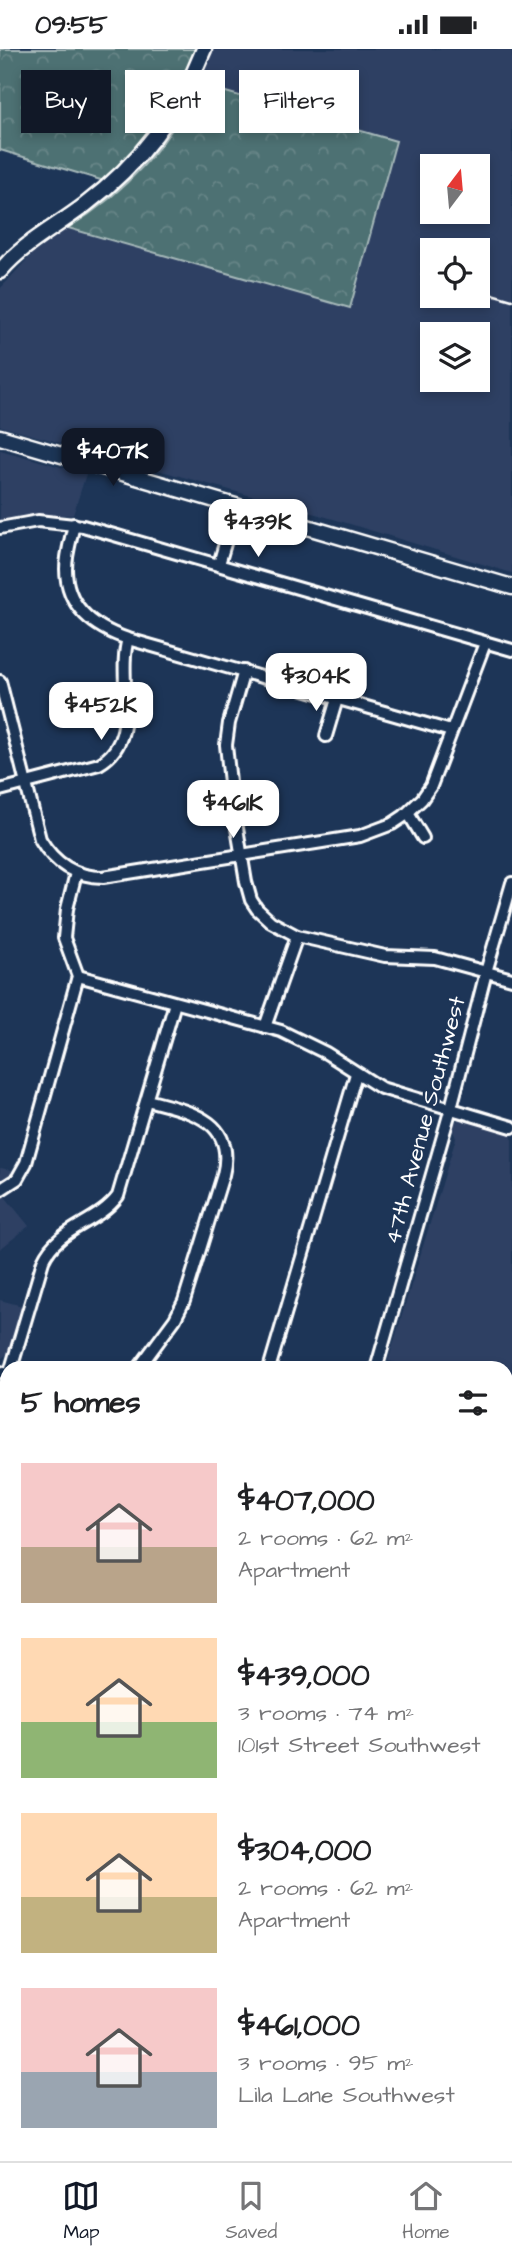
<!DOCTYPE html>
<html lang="en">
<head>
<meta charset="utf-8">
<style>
  body { margin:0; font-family:"Architects Daughter",sans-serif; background:#f6f6f6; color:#202124; height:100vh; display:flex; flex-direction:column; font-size:26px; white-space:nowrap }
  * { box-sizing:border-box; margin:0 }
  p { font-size:23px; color:#757577 }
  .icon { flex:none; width:38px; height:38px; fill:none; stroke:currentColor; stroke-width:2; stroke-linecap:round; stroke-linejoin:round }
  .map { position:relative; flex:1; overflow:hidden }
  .side { position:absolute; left:0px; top:1312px; width:513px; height:800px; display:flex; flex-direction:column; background:#fff; border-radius:21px 21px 0 0; box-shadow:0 4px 10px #0003 }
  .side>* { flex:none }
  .top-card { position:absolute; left:21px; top:21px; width:471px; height:63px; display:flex; gap:14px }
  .needle { width:46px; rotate:16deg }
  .buttons { position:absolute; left:420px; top:105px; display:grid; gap:14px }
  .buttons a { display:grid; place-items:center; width:70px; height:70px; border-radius:0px; background:#fff; box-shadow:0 4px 10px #0003; font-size:35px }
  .price { position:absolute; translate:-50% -60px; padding:0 16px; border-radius:14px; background:#fff; color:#222; font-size:23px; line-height:46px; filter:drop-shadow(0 2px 4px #0008) }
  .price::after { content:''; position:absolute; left:50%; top:42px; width:21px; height:16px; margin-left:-10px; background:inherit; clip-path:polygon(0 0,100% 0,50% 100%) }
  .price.on { background:#111827; color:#fff }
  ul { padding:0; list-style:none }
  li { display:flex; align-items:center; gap:21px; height:175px; padding:0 21px }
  li span { display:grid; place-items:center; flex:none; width:196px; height:140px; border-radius:0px; color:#555 }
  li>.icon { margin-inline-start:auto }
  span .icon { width:84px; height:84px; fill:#fffc; stroke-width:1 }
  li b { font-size:30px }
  h2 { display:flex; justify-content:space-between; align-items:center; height:84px; padding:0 21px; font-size:30px }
  .chip { padding:0 24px; border-radius:0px; background:#fff; box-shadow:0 4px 10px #0003; font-size:24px; line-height:63px }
  .chip.on { background:#111827; color:#fff }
  .status { display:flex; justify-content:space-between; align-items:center; height:49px; padding:0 35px; background:#fff; direction:ltr }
  .status svg { height:19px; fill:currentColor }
  .menu { display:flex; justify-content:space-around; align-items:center; height:98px; border-top:2px solid #e0e0e0; background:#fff; font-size:19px; color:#757577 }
  .menu a { display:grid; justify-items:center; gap:4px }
  .menu .on { color:#111827 }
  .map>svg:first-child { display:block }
</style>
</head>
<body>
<div class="status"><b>09:55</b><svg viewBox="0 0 49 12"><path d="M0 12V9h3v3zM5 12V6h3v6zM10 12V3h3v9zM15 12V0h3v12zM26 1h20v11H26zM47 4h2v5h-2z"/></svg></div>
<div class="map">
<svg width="512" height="2112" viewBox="0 0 512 2112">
  <defs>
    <pattern id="forest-crowns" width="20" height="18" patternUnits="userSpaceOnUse" patternTransform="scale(1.75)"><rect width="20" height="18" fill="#4d7173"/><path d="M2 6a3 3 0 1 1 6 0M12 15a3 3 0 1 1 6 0" fill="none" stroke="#688688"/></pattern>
  </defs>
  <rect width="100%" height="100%" fill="#1d3557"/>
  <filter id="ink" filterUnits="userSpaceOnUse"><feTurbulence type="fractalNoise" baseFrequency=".0143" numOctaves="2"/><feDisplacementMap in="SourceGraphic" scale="14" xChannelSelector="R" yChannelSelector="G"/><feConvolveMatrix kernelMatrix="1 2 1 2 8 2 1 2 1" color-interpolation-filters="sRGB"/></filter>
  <g filter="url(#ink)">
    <g fill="#2e4164" fill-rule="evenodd">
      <path d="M 213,0 L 512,0 L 512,524 L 330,469 L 0,377 L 0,240 L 33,204 L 68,179 L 350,259 L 396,93 L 198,35 ZM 432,117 L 478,117 L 478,163 L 432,163 ZM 432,201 L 478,201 L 478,247 L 432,247 ZM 432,285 L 478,285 L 478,331 L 432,331 Z"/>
      <polygon points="0,401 86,425 73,466 25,466 0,472"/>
      <polygon points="461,1068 512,1083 512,1347 506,1345 506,1320 416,1319 388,1312 456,1089 451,1077"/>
      <polygon points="0,1119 12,1121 21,1128 2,1144 29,1177 0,1200"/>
      <polygon points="0,1251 26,1258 11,1302 2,1309 0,1309"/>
      <polygon points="0,1799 7,1800 7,2057 0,2058"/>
    </g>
    <g fill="url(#forest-crowns)" stroke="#a6b8b9" stroke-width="2">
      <polygon points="0,0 204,0 188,37 111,134 0,101"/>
      <path d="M 198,35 L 396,92 L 350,259 L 68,179 C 126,143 169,96 198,35 Z"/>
    </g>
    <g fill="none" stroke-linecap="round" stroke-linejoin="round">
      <g stroke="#fff" stroke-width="16">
        <g id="minor">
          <path d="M 74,475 C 71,490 66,505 66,520 C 66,558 95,579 128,590 L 451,682"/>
          <polyline points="0,479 38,472 83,477 512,601"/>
          <polyline points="219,515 236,457"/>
          <polyline points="244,622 229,674 226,696 231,743 246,833 251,851 257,860 271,873 297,887 385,907 435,909 512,930"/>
          <path d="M 0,632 L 40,790 C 54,814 75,828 103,828 L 360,787 L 392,775 L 404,767 L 422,750 L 431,737 L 485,594"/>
          <polyline points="326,687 337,650"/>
          <path d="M 0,741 L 99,715 C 143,690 116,629 128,590"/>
          <polyline points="408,764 423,789"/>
          <polyline points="78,927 281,982 326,1004 381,1039 512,1078"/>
          <polyline points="265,978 297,887"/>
          <polyline points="0,1141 17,1130 26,1114 78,927 64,889 67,860 76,824"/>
          <path d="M 11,1320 L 43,1212 C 58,1178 97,1175 118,1147 L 175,954"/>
          <path d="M 138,1320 L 175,1270 L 184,1252 L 223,1126 C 237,1070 188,1062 147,1051"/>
          <polyline points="269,1320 356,1025"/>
          <polyline points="376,1320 451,1059 486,923 512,834"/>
          <polyline points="0,1323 7,1325"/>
          <polyline points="0,1446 7,1448"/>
          <polyline points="506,1470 512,1472"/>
          <polyline points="506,1593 512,1595"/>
          <polyline points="506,1704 512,1683"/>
          <polyline points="0,1715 7,1717"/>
          <polyline points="506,1730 512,1732"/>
          <polyline points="0,1793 7,1793"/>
          <polyline points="506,1863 512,1865"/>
          <polyline points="506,1929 512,1924"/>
        </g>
      </g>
      <g stroke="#fff" stroke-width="19">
        <g id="major">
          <path d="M 0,222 C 24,194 56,178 85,156 C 139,115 179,63 204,0"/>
          <polyline points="0,388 512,538"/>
          <polyline points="488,2112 503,2105"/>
        </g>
      </g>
      <use href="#minor" stroke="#1d3557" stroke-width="10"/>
      <use href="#major" stroke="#1d3557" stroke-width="14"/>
      <g stroke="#fff" stroke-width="2.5">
        <polyline points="422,225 432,228"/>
        <polyline points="478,241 512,251"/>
        <polyline points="506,1987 512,1981"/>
        <polyline points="315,2112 330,2105"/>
      </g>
    </g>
  </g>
  <g text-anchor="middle" stroke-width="5" stroke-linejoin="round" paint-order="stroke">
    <g font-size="23" fill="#fff" stroke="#1d3557">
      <text transform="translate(424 1071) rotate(-75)" y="8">47th Avenue Southwest</text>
    </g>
  </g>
</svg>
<div class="buttons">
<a><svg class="needle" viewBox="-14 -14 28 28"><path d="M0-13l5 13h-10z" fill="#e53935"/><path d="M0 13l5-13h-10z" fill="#757577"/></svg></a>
<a><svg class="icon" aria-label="locate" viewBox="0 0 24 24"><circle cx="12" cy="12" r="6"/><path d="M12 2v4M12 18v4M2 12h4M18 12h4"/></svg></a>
<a><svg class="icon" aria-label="layers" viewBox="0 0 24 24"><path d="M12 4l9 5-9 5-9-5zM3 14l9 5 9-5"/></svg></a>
</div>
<b class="price on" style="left:113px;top:439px">$407K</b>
<b class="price" style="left:258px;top:510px">$439K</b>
<b class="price" style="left:316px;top:664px">$304K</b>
<b class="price" style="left:101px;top:693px">$452K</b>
<b class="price" style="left:233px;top:791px">$461K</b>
<div class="top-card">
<a class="chip on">Buy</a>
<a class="chip">Rent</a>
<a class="chip">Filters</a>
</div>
<section class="side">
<h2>5 homes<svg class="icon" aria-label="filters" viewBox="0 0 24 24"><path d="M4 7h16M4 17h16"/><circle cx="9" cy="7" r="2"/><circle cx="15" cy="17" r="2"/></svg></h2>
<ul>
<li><span style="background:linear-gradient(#f6c9c9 60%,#b9a48a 0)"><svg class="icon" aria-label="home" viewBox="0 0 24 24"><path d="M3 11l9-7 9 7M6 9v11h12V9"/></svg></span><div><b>$407,000</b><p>2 rooms · 62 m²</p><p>Apartment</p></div></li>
<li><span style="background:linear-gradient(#ffd9b3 60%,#8fb573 0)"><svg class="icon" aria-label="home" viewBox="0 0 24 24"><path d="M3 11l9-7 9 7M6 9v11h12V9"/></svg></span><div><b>$439,000</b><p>3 rooms · 74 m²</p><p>101st Street Southwest</p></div></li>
<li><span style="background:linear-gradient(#ffd9b3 60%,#c2b280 0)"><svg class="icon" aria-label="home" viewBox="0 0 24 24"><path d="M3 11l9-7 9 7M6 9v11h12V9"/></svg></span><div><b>$304,000</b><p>2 rooms · 62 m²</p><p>Apartment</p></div></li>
<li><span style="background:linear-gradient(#f6c9c9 60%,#9aa5b1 0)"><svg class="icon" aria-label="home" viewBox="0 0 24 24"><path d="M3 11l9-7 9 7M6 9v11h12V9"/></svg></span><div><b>$461,000</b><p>3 rooms · 95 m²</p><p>Lila Lane Southwest</p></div></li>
</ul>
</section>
</div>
<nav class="menu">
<a class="on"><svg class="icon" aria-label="map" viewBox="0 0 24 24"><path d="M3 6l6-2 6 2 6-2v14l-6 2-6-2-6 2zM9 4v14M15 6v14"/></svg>Map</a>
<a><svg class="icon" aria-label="saved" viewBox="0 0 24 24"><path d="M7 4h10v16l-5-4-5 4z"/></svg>Saved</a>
<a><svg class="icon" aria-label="home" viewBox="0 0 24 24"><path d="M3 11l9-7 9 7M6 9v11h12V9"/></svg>Home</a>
</nav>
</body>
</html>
